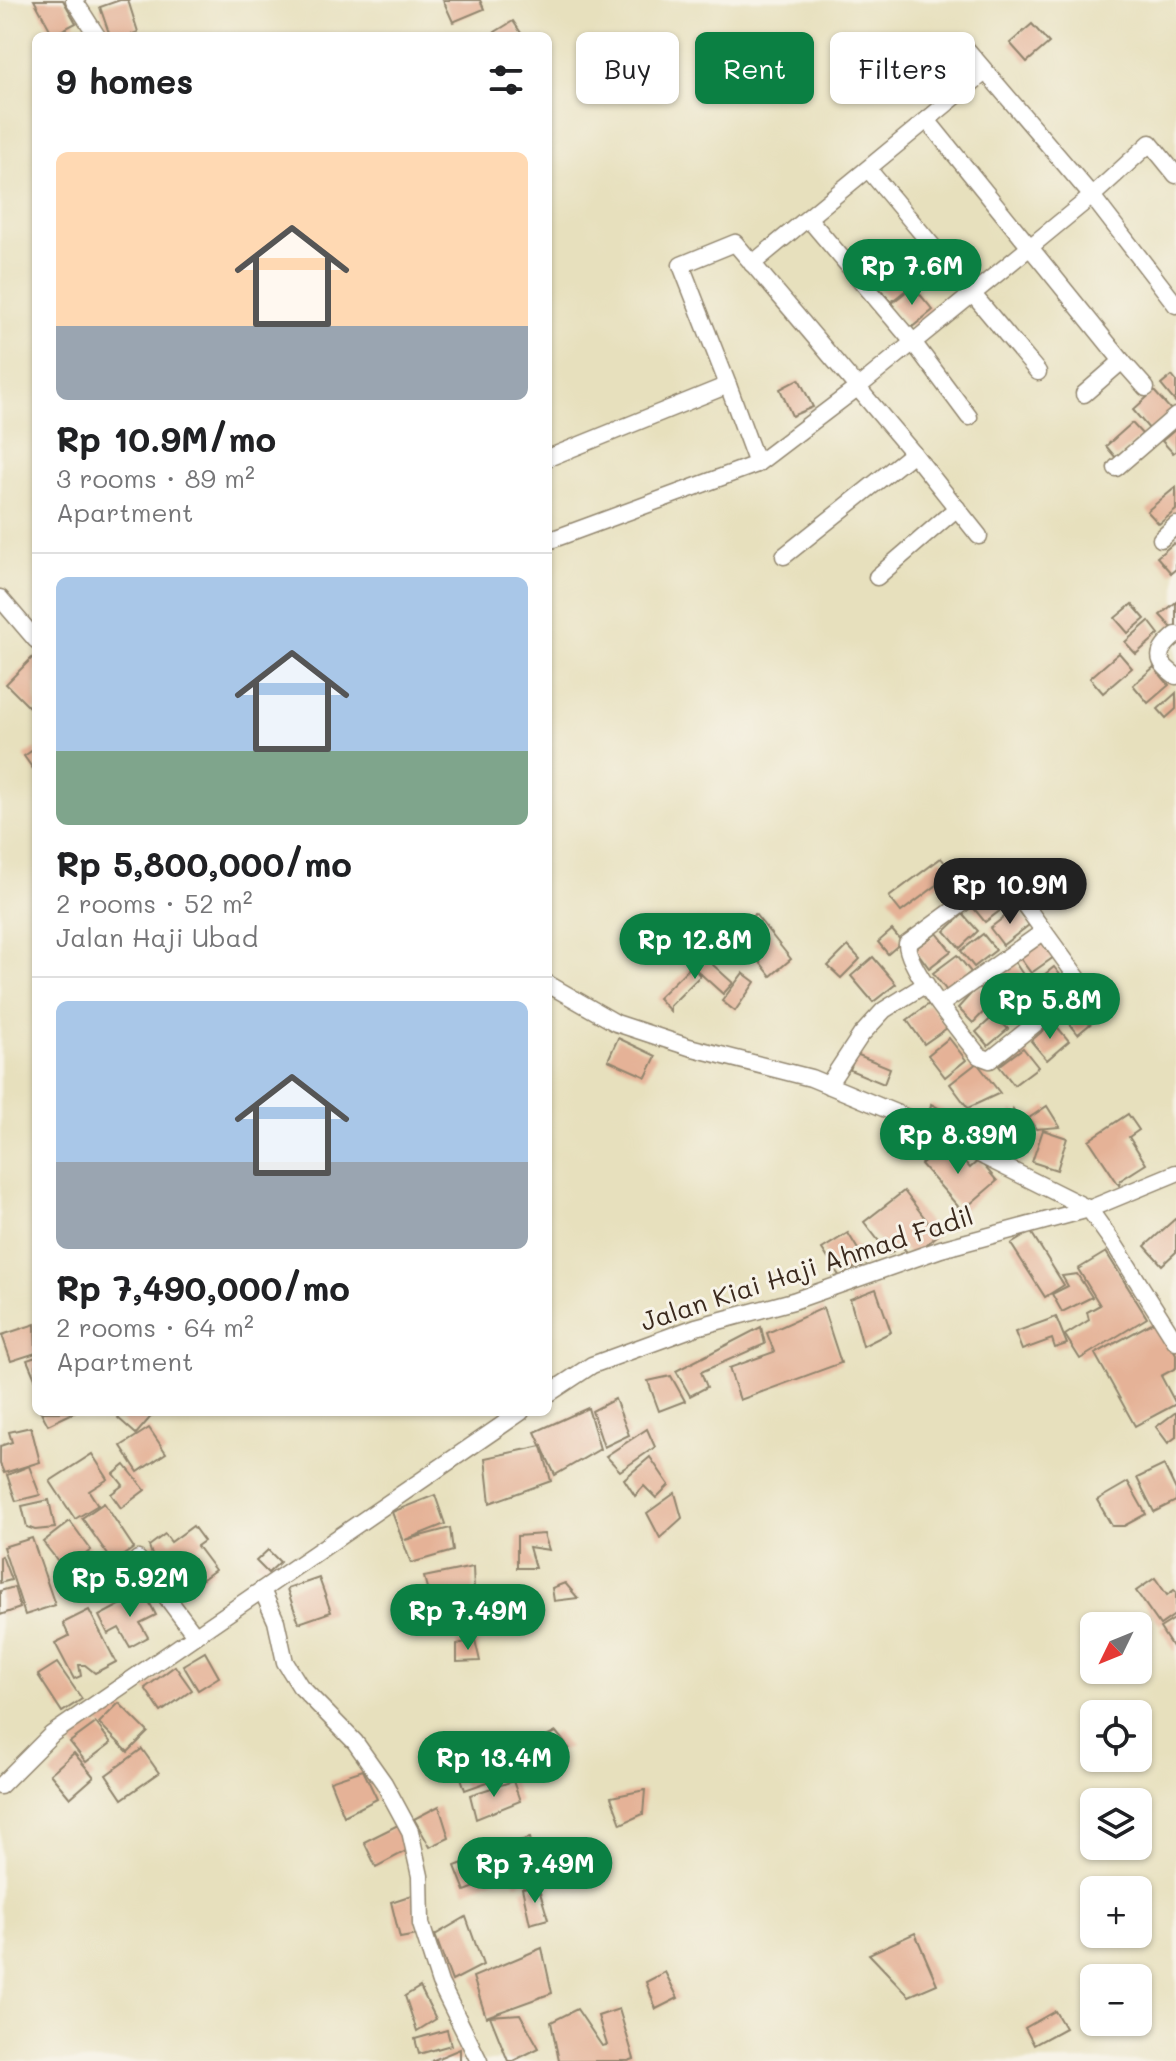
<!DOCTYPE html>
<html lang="en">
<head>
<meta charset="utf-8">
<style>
  body { margin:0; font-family:Mali,sans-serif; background:#f2f2f2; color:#202124; height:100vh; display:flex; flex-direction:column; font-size:30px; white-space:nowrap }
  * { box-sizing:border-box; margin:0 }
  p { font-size:26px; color:#757577 }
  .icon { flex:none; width:44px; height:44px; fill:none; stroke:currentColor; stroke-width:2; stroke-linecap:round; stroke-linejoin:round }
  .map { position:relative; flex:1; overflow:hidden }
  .side { position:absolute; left:32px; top:32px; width:520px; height:1384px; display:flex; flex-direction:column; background:#fff; border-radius:12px; box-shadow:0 2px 6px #0004 }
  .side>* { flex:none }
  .top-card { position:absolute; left:576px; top:32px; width:480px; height:72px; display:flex; gap:16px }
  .needle { width:52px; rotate:227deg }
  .fabs { position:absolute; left:1080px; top:1612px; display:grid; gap:16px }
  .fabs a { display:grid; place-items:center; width:72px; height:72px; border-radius:12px; background:#fff; box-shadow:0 2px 6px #0004; font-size:40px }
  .price { position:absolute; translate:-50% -68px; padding:0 18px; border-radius:28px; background:#0b8043; color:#fff; font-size:26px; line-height:52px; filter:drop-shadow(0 2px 4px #0008) }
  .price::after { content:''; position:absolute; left:50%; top:48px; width:24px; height:18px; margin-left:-12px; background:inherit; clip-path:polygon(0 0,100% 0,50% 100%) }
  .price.on { background:#222; color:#fff }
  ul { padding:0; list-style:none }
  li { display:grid; align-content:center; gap:16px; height:424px; padding:0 24px }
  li+li { border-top:2px solid #e0e0e0 }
  li span { display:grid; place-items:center; height:248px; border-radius:12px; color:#555 }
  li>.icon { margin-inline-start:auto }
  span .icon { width:144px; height:144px; fill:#fffc; stroke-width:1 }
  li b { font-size:34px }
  h2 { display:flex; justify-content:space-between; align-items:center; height:96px; padding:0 24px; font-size:34px }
  .pill { padding:0 28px; border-radius:12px; background:#fff; box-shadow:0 2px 6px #0004; font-size:28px; line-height:72px }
  .pill.on { background:#0b8043; color:#fff }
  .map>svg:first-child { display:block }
</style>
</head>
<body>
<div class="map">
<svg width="1176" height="2061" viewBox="0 0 1176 2061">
  <rect width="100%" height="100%" fill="#f7f3e8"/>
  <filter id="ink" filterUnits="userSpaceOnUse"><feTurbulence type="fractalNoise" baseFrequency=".0125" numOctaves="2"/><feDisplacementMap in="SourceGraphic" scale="16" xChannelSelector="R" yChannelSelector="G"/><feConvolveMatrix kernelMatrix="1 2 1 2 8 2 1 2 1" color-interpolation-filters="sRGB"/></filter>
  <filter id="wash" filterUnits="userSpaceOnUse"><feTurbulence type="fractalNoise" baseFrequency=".006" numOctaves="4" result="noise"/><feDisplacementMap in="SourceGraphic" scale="32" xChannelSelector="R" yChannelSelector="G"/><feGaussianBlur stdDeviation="1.8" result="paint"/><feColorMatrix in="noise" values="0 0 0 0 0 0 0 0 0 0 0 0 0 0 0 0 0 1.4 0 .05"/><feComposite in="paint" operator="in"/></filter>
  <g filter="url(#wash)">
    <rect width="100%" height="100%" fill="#e7e0bd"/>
    <g id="blocks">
      <g fill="#e5b297">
        <polygon points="34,0 63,0 76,23 53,35"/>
        <polygon points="120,0 128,0 138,32 128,36 110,36 100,7"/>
        <polygon points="443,0 480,0 484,9 453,22"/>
        <polygon points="513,21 523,36 498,36 495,32"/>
        <polygon points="1032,24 1049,43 1027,62 1010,43"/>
        <polygon points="891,262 911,286 891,302 871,278"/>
        <polygon points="913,286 933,310 911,328 891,304"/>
        <polygon points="1172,376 1176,381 1176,403 1161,385"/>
        <polygon points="799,379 813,407 792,416 780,389"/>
        <polygon points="1154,391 1172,411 1150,430 1133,410"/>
        <polygon points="1132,423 1143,435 1116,458 1106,446"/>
        <polygon points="1176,429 1176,451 1173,453 1162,441"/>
        <polygon points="1176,487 1176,510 1159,524 1147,511"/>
        <polygon points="1174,543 1176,546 1176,569 1171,573 1157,557"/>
        <polygon points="1176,602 1176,626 1173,629 1160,615"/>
        <polygon points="1132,604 1145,619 1128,633 1115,618"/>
        <polygon points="1149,621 1159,634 1136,654 1125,642"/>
        <polygon points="1119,653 1132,668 1103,693 1090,678"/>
        <polygon points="33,657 36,660 36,710 35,709 33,711 6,684"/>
        <polygon points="1154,667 1169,685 1148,703 1133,685"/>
        <polygon points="1176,693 1176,709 1166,718 1158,709"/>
        <polygon points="36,748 36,773 24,756"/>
        <polygon points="941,858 953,873 901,912 889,897"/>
        <polygon points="997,886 1010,903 985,922 971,905"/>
        <polygon points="1016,908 1029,925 1003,945 990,928"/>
        <polygon points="755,914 791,959 771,976 735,931"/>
        <polygon points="963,914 978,931 960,948 945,931"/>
        <polygon points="892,930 902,942 888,954 878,942"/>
        <polygon points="937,933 951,951 929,968 915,949"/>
        <polygon points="983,934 996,950 974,967 961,951"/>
        <polygon points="1043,942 1054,957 1031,973 1020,958"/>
        <polygon points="848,946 860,959 841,978 828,966"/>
        <polygon points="702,955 733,983 723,994 692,966 700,976 670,1006 670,1011 658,998"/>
        <polygon points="957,955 971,972 947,991 933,973"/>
        <polygon points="873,957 896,984 873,1002 851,976"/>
        <polygon points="1014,961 1026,979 1000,997 987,980"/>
        <polygon points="1054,967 1066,982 1041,1003 1029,987"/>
        <polygon points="743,973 755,982 735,1011 722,1001"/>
        <polygon points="978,986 994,1001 973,1023 958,1008"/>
        <polygon points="1021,990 1034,1006 1014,1022 1001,1007"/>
        <polygon points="1085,997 1100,1016 1078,1034 1063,1015"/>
        <polygon points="929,1004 947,1028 924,1044 907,1020"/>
        <polygon points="995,1015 1008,1029 988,1046 976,1032"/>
        <polygon points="1053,1022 1069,1041 1047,1060 1031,1041"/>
        <polygon points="618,1038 656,1056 646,1077 608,1060"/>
        <polygon points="949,1038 966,1060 945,1077 928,1055"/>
        <polygon points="1023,1048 1038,1067 1014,1085 999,1066"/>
        <polygon points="856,1054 890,1068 884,1084 850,1070"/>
        <polygon points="977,1063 1000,1093 968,1108 950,1084"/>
        <polygon points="931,1104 953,1116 949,1133 928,1123"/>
        <polygon points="1047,1106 1060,1127 1036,1129 1029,1118"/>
        <polygon points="1013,1109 1020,1121 1032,1131 1026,1153 1003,1147"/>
        <polygon points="971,1113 983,1132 967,1143 954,1125"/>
        <polygon points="1128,1114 1139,1130 1129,1137 1146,1164 1121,1180 1119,1185 1089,1140"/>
        <polygon points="1043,1130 1067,1138 1057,1170 1032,1162"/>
        <polygon points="947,1142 970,1168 979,1160 997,1181 962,1211 921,1164"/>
        <polygon points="904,1191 938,1235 911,1257 901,1245 889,1254 864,1222"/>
        <polygon points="1176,1218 1176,1252 1162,1265 1145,1246"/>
        <polygon points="1031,1232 1064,1285 1045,1297 1011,1244"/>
        <polygon points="848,1233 865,1261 840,1277 822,1249"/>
        <polygon points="1106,1252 1147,1318 1080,1359 1065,1335 1089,1320 1087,1312 1100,1305 1078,1269"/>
        <polygon points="1077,1274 1092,1297 1062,1312 1052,1294 1068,1286 1062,1276"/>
        <polygon points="876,1289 891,1332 863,1346 850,1299"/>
        <polygon points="823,1308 841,1363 740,1400 729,1368 774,1352 767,1333"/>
        <polygon points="1056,1317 1067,1344 1055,1348 1052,1339 1022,1350 1015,1332"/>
        <polygon points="1157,1320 1176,1354 1176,1368 1161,1376 1176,1404 1135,1426 1095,1354"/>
        <polygon points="35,1324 36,1353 11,1361 2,1335"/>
        <polygon points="761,1327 765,1344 701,1372 707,1387 690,1396 676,1371"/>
        <polygon points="36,1357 36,1381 27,1360"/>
        <polygon points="671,1376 685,1401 659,1411 648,1381"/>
        <polygon points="615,1399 629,1435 604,1447 592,1411"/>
        <polygon points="588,1408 600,1449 555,1475 535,1432"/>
        <polygon points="41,1412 75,1412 48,1425"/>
        <polygon points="123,1412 155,1412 136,1434 118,1418"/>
        <polygon points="1176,1412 1176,1437 1168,1443 1156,1427"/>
        <polygon points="31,1427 40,1462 4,1473 0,1464 0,1446 12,1442 9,1432"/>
        <polygon points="149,1428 166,1453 138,1472 121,1446"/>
        <polygon points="647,1429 655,1447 620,1471 606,1456"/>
        <polygon points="542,1446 551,1481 490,1503 485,1458"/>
        <polygon points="92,1454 108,1479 89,1491 98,1505 75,1519 50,1481"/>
        <polygon points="650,1457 669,1485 656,1498 644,1486 635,1496 624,1479"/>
        <polygon points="125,1465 145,1490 121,1508 111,1494 123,1485 114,1474"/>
        <polygon points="1164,1465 1176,1490 1176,1501 1154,1512 1137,1478"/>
        <polygon points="29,1466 40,1495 16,1501 7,1475"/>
        <polygon points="1128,1482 1146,1514 1124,1526 1112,1526 1097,1500"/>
        <polygon points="675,1493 682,1518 660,1538 647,1513"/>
        <polygon points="435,1495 445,1524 405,1540 450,1528 453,1551 411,1563 392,1512"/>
        <polygon points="49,1500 55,1528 35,1530 27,1527 22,1506"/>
        <polygon points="104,1503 134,1548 113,1562 82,1518"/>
        <polygon points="70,1521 91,1550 65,1570 43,1542"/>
        <polygon points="193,1526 204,1541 197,1546 215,1570 189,1589 184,1583 174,1585 172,1588 165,1583 148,1563 153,1558 149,1546 165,1534 171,1542"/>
        <polygon points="544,1534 549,1550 529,1547 535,1568 517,1568 517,1536"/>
        <polygon points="32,1538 55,1605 25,1615 3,1547"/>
        <polygon points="268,1550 280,1562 268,1573 256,1561"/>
        <polygon points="2,1556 11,1580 0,1583 0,1557"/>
        <polygon points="131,1557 144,1586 108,1602 94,1572"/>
        <polygon points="473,1567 475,1614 436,1621 424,1577"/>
        <polygon points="319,1578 331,1612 299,1623 287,1589"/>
        <polygon points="1155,1578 1167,1595 1174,1590 1176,1592 1176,1614 1160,1625 1136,1591"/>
        <polygon points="565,1583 578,1598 554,1601 552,1588"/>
        <polygon points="14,1587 20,1608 0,1615 0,1591"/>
        <polygon points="144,1592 156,1615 140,1623 148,1637 130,1647 119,1628 108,1634 99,1616"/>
        <polygon points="89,1610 116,1662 95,1673 85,1665 79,1665 81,1676 74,1679 55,1643 69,1636 63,1623"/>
        <polygon points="1176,1618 1176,1653 1160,1628"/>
        <polygon points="475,1640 480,1661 457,1662 457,1644"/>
        <polygon points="205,1652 219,1677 198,1690 183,1665"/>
        <polygon points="57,1663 82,1699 62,1712 38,1675"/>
        <polygon points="175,1666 192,1690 161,1712 145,1688"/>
        <polygon points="119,1703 148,1732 128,1752 99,1723"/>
        <polygon points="96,1723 111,1743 86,1762 70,1742"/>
        <polygon points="556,1732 569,1748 548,1756 549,1767 535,1773 524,1748"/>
        <polygon points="503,1744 513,1773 465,1790 456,1762"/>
        <polygon points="142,1749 159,1773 122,1799 106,1775"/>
        <polygon points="74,1753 94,1777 70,1798 50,1774"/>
        <polygon points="363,1770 377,1799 344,1816 330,1781"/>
        <polygon points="513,1781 520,1801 476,1819 470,1795"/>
        <polygon points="645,1790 643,1814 621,1824 611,1797"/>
        <polygon points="439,1806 449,1838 430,1847 414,1819"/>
        <polygon points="402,1823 408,1850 376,1867 364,1842"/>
        <polygon points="530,1838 540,1875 516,1884 501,1846"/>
        <polygon points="491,1852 501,1877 465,1891 455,1866"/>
        <polygon points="538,1886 548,1919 530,1924 522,1888"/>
        <polygon points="415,1894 417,1935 400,1938 391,1902"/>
        <polygon points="466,1917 483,1965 452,1981 435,1935"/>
        <polygon points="915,1933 937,1984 909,1996 869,1954"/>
        <polygon points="542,1948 552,1993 486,2017 473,1977"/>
        <polygon points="665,1972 678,1998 656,2009 646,1982"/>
        <polygon points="420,1987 436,2019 417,2031 405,1996"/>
        <polygon points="577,2009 602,2046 607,2045 598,2016 619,2009 634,2059 628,2061 559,2061 551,2022"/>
        <polygon points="1055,2011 1065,2028 1034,2045 1025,2028"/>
        <polygon points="520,2014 539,2048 513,2061 508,2061 490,2016"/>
        <polygon points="447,2030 451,2045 419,2054 415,2039"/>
        <polygon points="460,2049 460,2061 431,2061"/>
      </g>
    </g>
  </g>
  <g filter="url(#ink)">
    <use href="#blocks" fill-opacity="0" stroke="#91856e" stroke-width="2"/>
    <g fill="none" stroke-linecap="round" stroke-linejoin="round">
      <g stroke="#91856e" stroke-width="19">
        <g id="minor">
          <polyline points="74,0 97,36"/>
          <polyline points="963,45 1092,196 1176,305"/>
          <polyline points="927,120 1122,361 1146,388"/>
          <polyline points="868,169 1038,372"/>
          <polyline points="808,218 913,342 969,417"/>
          <polyline points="752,264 985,72"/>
          <polyline points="1084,394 1122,361"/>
          <polyline points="548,458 728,385"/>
          <polyline points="757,464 728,385 681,265 735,243 913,453 979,536"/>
          <polyline points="1116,468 1176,416"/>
          <polyline points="1161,539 1176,525"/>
          <polyline points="548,541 757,464 857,388 1030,247 1092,196 1150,143 1176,175"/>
          <polyline points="784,556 913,453"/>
          <polyline points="877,577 957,508"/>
          <polyline points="0,598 36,640"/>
          <path d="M 1176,635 C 1156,652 1154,660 1176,676"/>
          <path d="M 1000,876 L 1006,879 L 1082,984 L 1081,987 L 990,1060 L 979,1056 C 962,1034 908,970 907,944 Z"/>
          <polyline points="548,984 616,1023 689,1047 811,1078 927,1126 985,1157 1089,1209 1116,1247 1176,1342"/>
          <polyline points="940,1005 1043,932"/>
          <polyline points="828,1085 861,1035 884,1010 926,984"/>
          <polyline points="548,1394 592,1365 696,1327 793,1301 941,1249 1089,1209 1176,1173"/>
          <polyline points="138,1559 195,1635"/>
          <polyline points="262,1590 276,1621 285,1662 300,1686 355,1742 384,1783 410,1831 420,1876 421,1924 440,1983 479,2061"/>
          <polyline points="0,1786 52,1734 521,1412"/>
        </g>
      </g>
      <use href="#minor" stroke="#fff" stroke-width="16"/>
    </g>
  </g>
  <g text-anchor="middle" stroke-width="6" stroke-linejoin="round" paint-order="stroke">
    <g font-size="26" fill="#3b2a1e" stroke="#f7f3e8">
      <text transform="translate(807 1269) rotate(-18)" y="9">Jalan Kiai Haji Ahmad Fadil</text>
    </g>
  </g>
</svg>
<div class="fabs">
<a><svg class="needle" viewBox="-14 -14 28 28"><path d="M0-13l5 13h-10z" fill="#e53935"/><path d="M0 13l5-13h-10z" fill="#757577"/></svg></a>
<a><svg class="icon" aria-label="locate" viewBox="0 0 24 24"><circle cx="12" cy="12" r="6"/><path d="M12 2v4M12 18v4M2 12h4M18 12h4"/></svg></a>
<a><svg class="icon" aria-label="layers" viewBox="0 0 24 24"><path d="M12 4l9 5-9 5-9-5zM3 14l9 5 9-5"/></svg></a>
<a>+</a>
<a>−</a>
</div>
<b class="price" style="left:912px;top:307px">Rp 7.6M</b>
<b class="price on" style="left:1010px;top:926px">Rp 10.9M</b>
<b class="price" style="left:695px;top:981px">Rp 12.8M</b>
<b class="price" style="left:1050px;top:1041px">Rp 5.8M</b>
<b class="price" style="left:958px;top:1176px">Rp 8.39M</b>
<b class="price" style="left:130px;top:1619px">Rp 5.92M</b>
<b class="price" style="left:468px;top:1652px">Rp 7.49M</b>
<b class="price" style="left:494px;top:1799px">Rp 13.4M</b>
<b class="price" style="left:535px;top:1905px">Rp 7.49M</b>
<div class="top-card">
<a class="pill">Buy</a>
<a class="pill on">Rent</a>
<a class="pill">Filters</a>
</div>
<section class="side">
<h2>9 homes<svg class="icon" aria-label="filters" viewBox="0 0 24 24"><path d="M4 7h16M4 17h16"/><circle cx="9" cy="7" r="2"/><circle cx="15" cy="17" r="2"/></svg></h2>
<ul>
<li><span style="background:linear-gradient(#ffd9b3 70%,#9aa5b1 0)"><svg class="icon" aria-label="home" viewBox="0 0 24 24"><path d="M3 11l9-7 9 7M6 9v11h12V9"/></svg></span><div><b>Rp 10.9M/mo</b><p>3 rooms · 89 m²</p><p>Apartment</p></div></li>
<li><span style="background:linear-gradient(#a9c7e8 70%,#7fa58c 0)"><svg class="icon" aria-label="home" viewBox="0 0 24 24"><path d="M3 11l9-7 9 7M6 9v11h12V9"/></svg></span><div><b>Rp 5,800,000/mo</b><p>2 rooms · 52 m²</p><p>Jalan Haji Ubad</p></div></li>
<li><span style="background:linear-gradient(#a9c7e8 65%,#9aa5b1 0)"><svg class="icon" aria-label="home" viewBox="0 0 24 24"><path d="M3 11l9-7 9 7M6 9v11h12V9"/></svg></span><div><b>Rp 7,490,000/mo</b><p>2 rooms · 64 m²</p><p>Apartment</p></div></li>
</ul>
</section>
</div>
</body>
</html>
